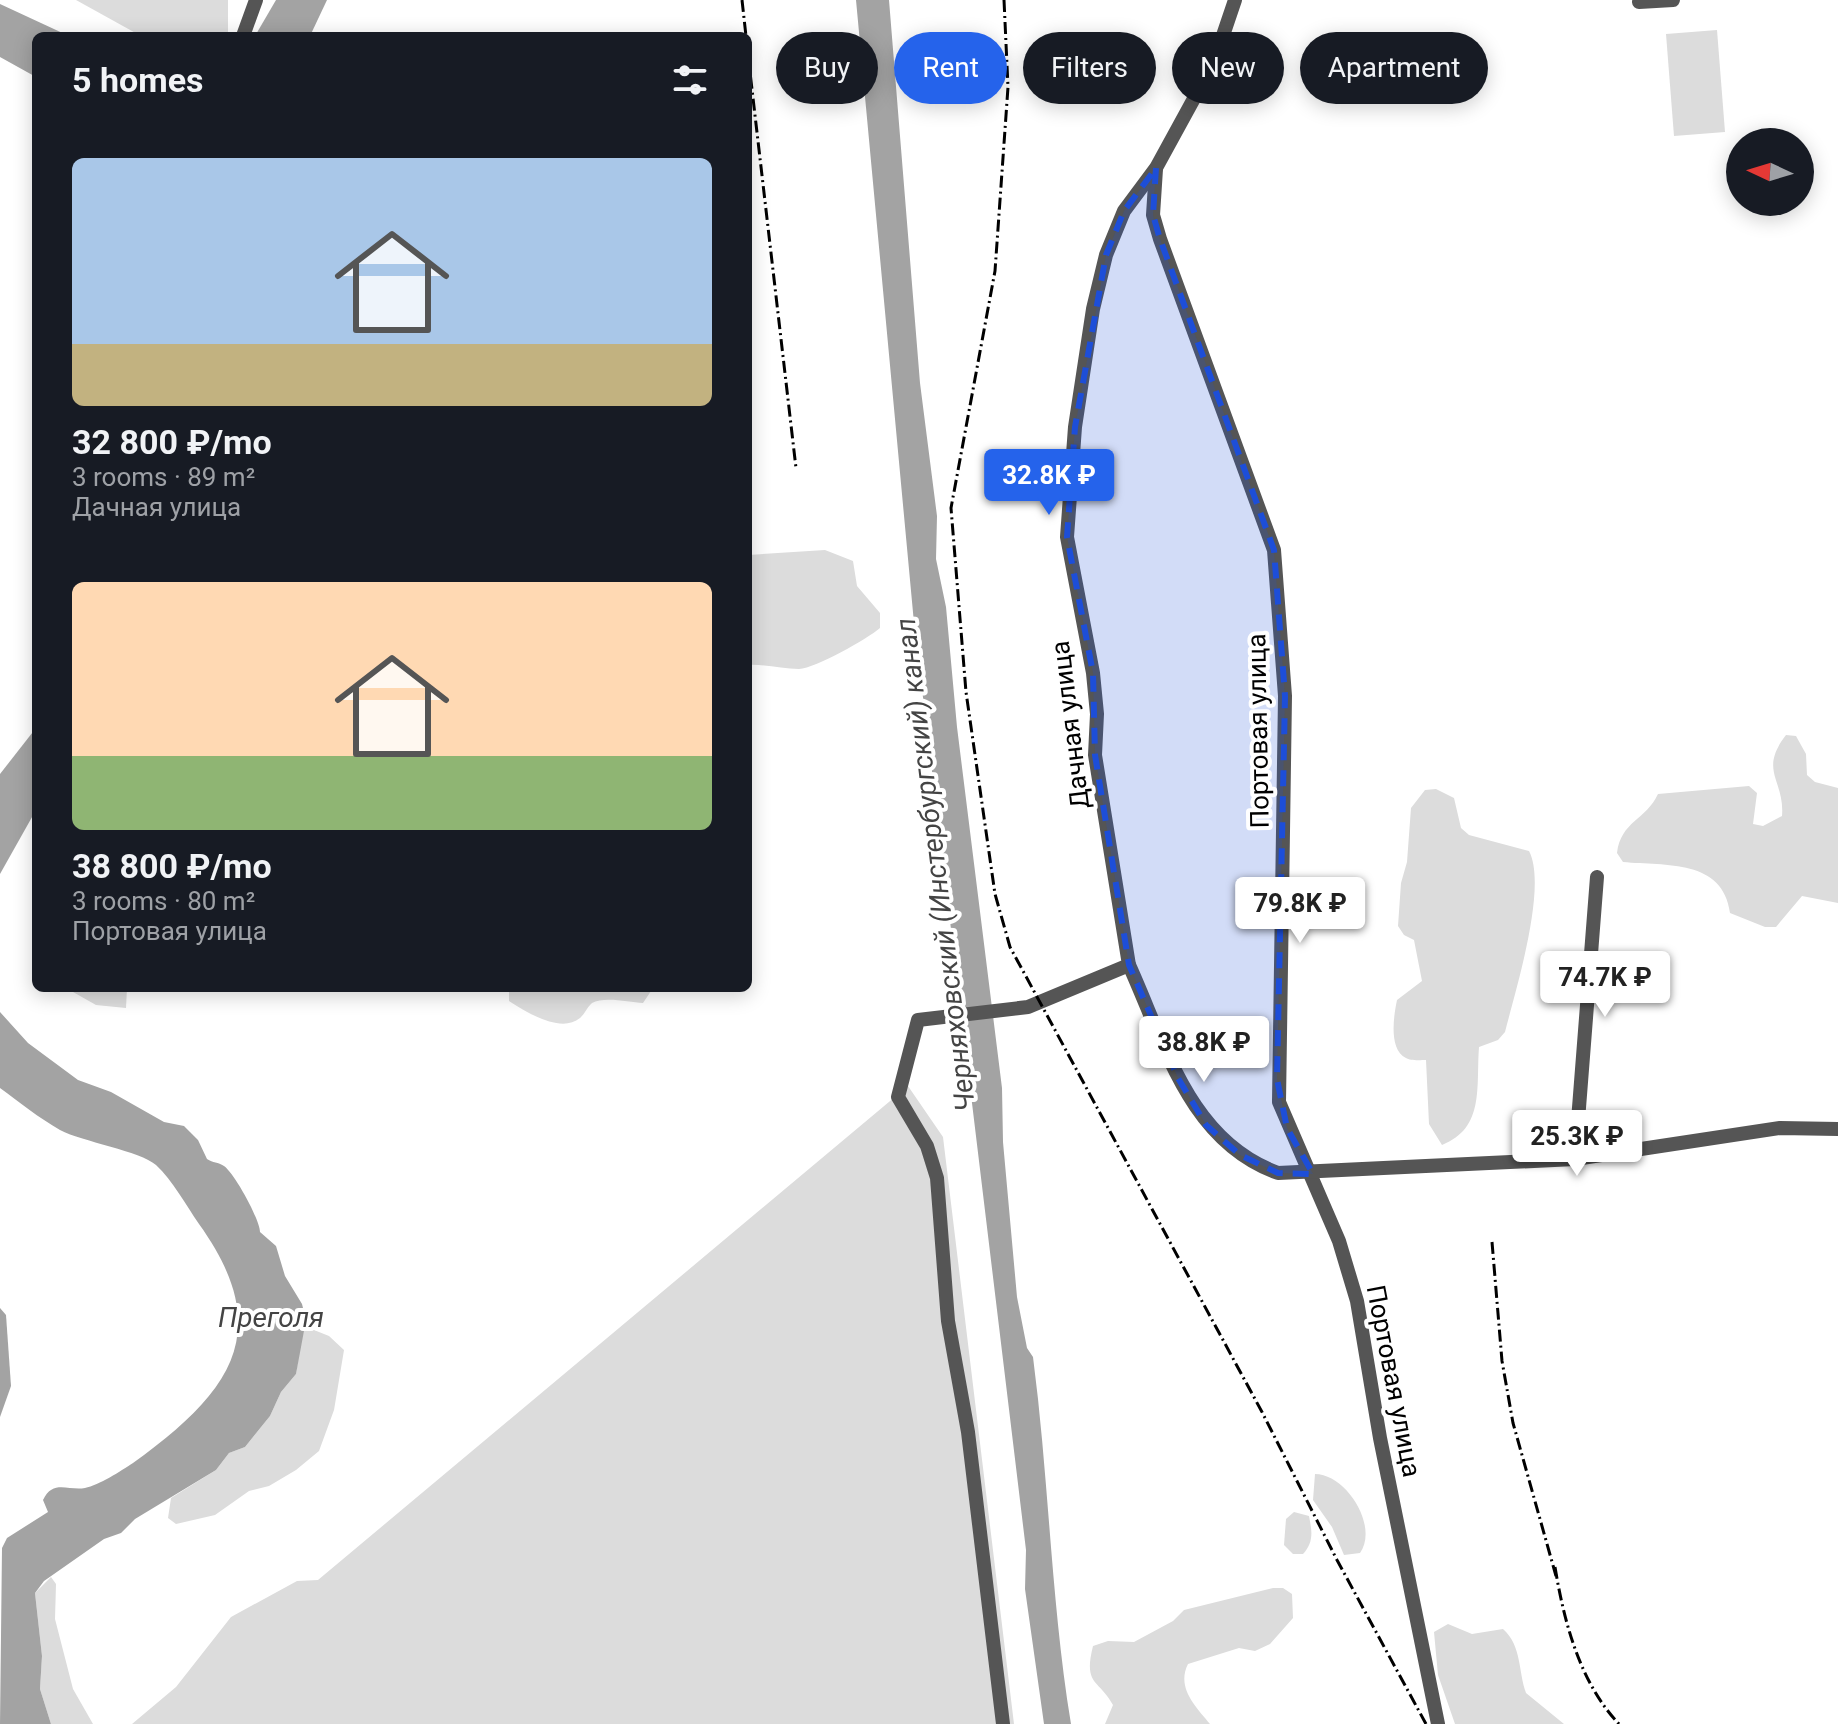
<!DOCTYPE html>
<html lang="en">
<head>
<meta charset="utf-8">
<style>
  body { margin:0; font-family:Roboto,sans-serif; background:#20242c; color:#f1f3f6; height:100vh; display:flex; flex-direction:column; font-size:30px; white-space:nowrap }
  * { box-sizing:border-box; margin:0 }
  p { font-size:26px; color:#9ea1a6 }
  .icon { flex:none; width:44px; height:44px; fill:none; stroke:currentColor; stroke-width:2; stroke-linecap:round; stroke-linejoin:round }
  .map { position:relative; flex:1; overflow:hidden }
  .details { position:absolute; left:32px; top:32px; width:720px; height:960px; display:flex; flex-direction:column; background:#171b24; border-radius:12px; box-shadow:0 4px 20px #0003 }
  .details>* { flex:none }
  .guide { position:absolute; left:776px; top:32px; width:760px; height:72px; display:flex; gap:16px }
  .needle { width:52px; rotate:274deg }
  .controls { position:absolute; left:1726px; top:128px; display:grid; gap:16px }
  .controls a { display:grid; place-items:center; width:88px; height:88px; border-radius:50%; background:#171b24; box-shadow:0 4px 20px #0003; font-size:40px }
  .price { position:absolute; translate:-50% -68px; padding:0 18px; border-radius:8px; background:#fff; color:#222; font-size:26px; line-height:52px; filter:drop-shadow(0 2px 4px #0008) }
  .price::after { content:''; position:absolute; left:50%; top:48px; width:24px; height:18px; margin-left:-12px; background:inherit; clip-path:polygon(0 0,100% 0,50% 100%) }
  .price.on { background:#2563eb; color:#fff }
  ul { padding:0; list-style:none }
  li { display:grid; align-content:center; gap:16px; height:424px; padding:0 40px }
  li span { display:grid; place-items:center; height:248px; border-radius:12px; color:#555 }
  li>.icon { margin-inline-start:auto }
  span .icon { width:144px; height:144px; fill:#fffc; stroke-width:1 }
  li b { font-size:34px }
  h2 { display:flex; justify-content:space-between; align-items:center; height:96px; padding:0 40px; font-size:34px }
  .tag { padding:0 28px; border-radius:36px; background:#171b24; box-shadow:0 4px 20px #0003; font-size:28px; line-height:72px }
  .tag.on { background:#2563eb; color:#fff }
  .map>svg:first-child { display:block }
</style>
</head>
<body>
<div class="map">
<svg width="1838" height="1724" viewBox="0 0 1838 1724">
  <rect width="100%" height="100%" fill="#fff"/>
  <g fill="#dcdcdc">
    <polygon points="76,0 228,0 228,36 141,36"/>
    <polygon points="1717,30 1725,132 1674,136 1666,34"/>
    <path d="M 825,550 L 853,561 L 857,586 L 880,613 L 880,628 C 867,639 816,668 799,669 C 783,669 765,664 748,665 L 748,555 Z"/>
    <path d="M 1786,735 L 1796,736 L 1806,754 L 1807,775 L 1815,782 L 1838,788 L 1838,903 L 1802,896 L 1776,927 L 1765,927 L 1730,913 C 1723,859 1666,866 1623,862 L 1617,853 C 1621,821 1646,820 1658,794 L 1749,786 L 1757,793 L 1753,824 L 1763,826 L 1782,816 C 1785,780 1758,771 1786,735 Z"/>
    <path d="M 1436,789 L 1454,798 L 1461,828 L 1469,835 L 1529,851 C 1548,887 1515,992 1505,1032 L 1498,1040 L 1479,1047 C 1476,1087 1485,1128 1442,1145 L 1429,1124 L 1426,1060 C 1421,1060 1410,1061 1406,1058 C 1388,1050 1394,1014 1397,1000 L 1422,981 L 1414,940 L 1404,935 L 1398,926 L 1401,883 L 1407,862 L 1411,808 L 1425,790 Z"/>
    <polygon points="66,988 127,988 126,1008 96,1005"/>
    <path d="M 509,988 L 653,988 L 643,1003 C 629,1002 604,996 592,1003 C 587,1007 585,1014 580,1018 C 561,1034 526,1012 509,1001 Z"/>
    <polygon points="908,1086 943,1137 1014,1724 132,1724 176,1687 231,1617 297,1581 318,1580"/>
    <polygon points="309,1328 329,1336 344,1350 334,1410 319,1451 296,1470 269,1486 249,1491 215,1515 176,1524 168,1518 171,1498 216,1470 229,1453 245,1447 270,1416 281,1392 296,1374 302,1332"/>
    <path d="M 1315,1474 C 1346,1474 1379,1526 1360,1553 L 1344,1555 L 1332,1527 L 1313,1500 Z"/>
    <path d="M 1294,1512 L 1309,1516 C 1312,1531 1314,1542 1303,1554 L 1293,1554 L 1284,1545 L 1286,1519 Z"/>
    <polygon points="51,1577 56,1584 55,1619 73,1689 93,1724 51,1724 40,1689 42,1656 35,1593"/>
    <path d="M 1273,1588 L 1283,1588 L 1292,1594 L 1293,1618 L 1270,1644 L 1255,1651 L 1239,1648 L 1188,1664 C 1176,1688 1196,1707 1210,1724 L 1105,1724 L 1113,1705 C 1099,1679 1083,1686 1093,1646 L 1108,1641 L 1134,1642 L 1173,1621 L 1184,1610 Z"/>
    <path d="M 1448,1624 L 1472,1634 L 1503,1629 C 1522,1646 1518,1671 1526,1693 L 1564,1724 L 1455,1724 L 1438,1675 L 1434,1632 Z"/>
  </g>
  <g fill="#a3a3a3">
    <polygon points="276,0 327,0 310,36 255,36"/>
    <path d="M 856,0 L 889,0 L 920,383 L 937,516 L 936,559 L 946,607 L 957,727 L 1002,1088 L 1003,1142 L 1017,1297 L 1027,1348 L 1033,1357 C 1049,1479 1051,1603 1071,1724 L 1044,1724 L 1025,1589 L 1026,1550 L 914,623 Z"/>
    <polygon points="0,4 69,36 36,36 36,77 0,57"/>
    <polygon points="36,728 36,810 0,874 0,774"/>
    <path d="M 0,1012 L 28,1043 L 78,1080 L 111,1092 L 164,1122 L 184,1126 L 198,1140 L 207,1159 C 213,1163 218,1162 224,1166 C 235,1174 260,1220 260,1232 L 276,1246 L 285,1276 L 302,1304 L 306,1320 L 296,1374 L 281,1392 L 270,1416 L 245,1447 L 229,1453 L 216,1470 L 135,1519 L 121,1533 L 104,1539 L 44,1581 L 35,1593 L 42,1656 L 40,1689 L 51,1724 L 0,1724 L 2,1548 L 7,1538 L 48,1512 L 43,1500 C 53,1479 68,1491 85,1488 C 99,1485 121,1471 133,1463 C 228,1394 278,1334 199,1224 C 186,1205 173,1181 156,1165 C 140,1151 83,1142 60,1130 C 39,1118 19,1102 0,1088 Z"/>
    <polygon points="0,1308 6,1315 11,1386 0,1417"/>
  </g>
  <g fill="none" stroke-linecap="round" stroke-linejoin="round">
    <g stroke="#555" stroke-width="14">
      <polyline points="1639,2 1673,0"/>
      <polyline points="243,36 256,0"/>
      <polyline points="1156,169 1153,215 1160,239 1274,550 1285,696 1279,1102 1339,1241 1357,1301 1380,1438 1438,1724"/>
      <path d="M 1129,965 C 1165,1044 1189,1141 1278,1173 L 1575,1159 L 1780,1128 L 1838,1129"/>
      <polyline points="1575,1159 1597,877"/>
      <polyline points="1003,1724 968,1432 948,1321 937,1178 927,1146 898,1097 918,1020 1028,1007 1129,965 1095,755 1097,714 1093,673 1067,537 1075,427 1093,309 1106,255 1124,211 1156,168 1214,62 1235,0"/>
    </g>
    <g stroke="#000" stroke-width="3" stroke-dasharray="12 4 2 4" stroke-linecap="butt">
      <polyline points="742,0 746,36"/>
      <polyline points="1004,0 1008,87 995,271 951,508 966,692 995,894 1010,947 1262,1412 1337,1560 1426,1724"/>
      <polyline points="748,55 796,468"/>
      <polyline points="1492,1242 1502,1361 1513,1423 1556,1576"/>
      <path d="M 1555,1567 C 1564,1622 1580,1683 1619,1724"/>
    </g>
  </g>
  <path fill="#1d4ed8" fill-opacity="0.2" stroke="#1d4ed8" stroke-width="6" stroke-dasharray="16 10" stroke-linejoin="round" d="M 1156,168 L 1153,215 L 1160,239 L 1274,550 L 1285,696 L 1277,1079 L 1287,1128 L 1313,1174 L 1278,1173 L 1240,1155 L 1206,1125 L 1178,1078 L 1129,965 L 1095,755 L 1093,673 L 1067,537 L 1075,427 L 1106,255 L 1124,211 Z"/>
  <g text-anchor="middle" stroke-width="8" stroke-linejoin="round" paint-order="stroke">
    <g font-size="26" fill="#000" stroke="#fff">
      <text transform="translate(1070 725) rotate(-97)" y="9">Дачная улица</text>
      <text transform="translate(1258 731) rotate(-91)" y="9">Портовая улица</text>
      <text transform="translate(1394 1381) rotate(79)" y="9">Портовая улица</text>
    </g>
    <g font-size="28" font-style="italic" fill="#444" stroke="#fff">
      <text transform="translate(935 865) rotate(-97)" y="10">Черняховский (Инстербургский) канал</text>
      <text x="271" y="1327">Преголя</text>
    </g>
  </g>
</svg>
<div class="controls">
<a><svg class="needle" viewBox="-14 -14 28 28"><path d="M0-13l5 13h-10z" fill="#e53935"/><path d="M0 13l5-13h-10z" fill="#9ea1a6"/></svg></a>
</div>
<b class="price on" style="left:1049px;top:517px">32.8K ₽</b>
<b class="price" style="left:1300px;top:945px">79.8K ₽</b>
<b class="price" style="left:1605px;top:1019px">74.7K ₽</b>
<b class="price" style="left:1204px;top:1084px">38.8K ₽</b>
<b class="price" style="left:1577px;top:1178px">25.3K ₽</b>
<div class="guide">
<a class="tag">Buy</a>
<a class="tag on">Rent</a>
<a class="tag">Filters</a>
<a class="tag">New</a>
<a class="tag">Apartment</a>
</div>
<section class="details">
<h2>5 homes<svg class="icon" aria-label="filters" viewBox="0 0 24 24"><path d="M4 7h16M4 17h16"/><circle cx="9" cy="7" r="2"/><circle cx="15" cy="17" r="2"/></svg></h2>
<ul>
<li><span style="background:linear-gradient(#a9c7e8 75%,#c2b280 0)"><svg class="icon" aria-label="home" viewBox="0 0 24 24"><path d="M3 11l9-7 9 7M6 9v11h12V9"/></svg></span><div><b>32 800 ₽/mo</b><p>3 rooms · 89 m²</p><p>Дачная улица</p></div></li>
<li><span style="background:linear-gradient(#ffd9b3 70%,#8fb573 0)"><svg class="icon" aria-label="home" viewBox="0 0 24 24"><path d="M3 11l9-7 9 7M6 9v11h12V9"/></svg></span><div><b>38 800 ₽/mo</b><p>3 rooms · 80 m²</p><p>Портовая улица</p></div></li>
</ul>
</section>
</div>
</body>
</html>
